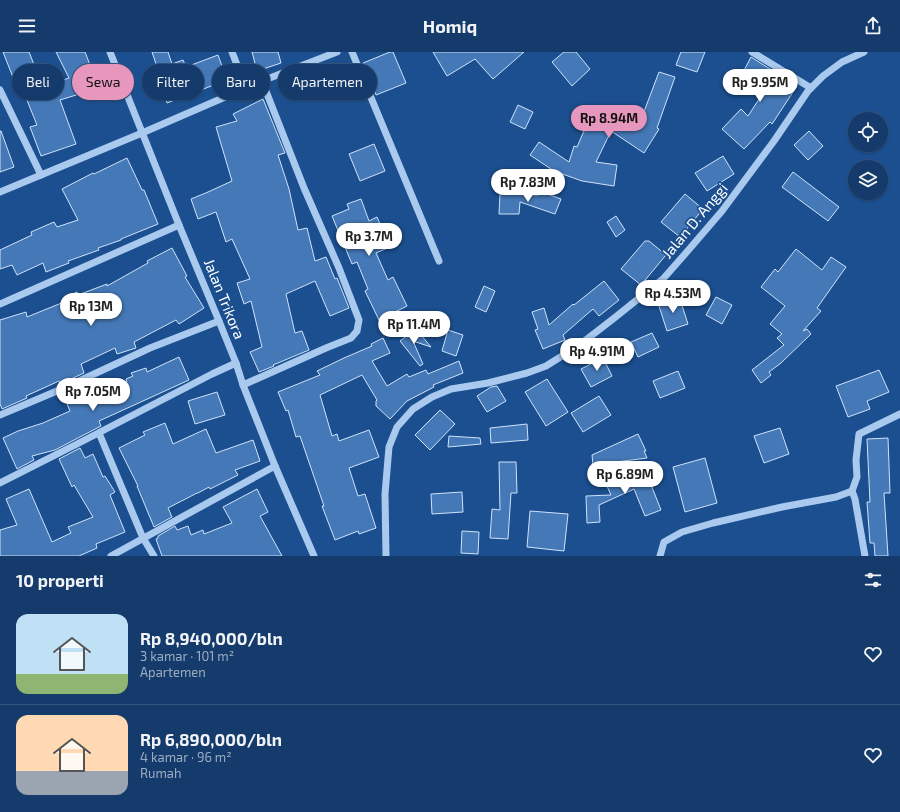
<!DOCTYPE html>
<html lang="id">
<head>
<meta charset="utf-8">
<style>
  body { margin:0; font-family:"Exo 2",sans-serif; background:#214673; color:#f1f3f6; height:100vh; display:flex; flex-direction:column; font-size:15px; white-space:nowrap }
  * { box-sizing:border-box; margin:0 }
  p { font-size:13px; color:#9dadc1 }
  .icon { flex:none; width:22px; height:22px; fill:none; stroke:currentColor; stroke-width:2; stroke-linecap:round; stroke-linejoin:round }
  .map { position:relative; height:504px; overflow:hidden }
  .drawer { display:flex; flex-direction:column; background:#143b6b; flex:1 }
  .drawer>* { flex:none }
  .banner { position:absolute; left:12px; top:12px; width:400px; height:36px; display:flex; gap:8px }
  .tools { position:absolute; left:848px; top:60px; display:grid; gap:8px }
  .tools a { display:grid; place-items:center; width:40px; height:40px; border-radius:50%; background:#143b6b; box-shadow:0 1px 3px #0004,0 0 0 1px #33557e; font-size:20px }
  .price { position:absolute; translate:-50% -34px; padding:0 9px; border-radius:14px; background:#fff; color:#222; font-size:13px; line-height:26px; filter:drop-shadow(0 1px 2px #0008) }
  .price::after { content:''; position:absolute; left:50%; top:24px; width:12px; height:9px; margin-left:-6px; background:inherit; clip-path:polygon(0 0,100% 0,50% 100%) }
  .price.active { background:#e797bd; color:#111 }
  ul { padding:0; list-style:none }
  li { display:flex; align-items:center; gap:12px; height:100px; padding:0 16px }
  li+li { border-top:1px solid #33557e }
  li span { display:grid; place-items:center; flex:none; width:112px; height:80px; border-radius:12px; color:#555 }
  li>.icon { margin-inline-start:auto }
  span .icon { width:48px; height:48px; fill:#fffc; stroke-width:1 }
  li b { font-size:17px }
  h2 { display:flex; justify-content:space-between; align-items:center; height:48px; padding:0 16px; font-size:17px }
  .tag { padding:0 14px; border-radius:18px; background:#143b6b; box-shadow:0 1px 3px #0004,0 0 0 1px #33557e; font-size:14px; line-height:36px }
  .tag.active { background:#e797bd; color:#111 }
  header { display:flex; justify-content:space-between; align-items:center; height:52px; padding:0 16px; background:#143b6b; font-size:18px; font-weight:700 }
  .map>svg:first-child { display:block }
</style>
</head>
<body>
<header><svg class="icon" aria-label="menu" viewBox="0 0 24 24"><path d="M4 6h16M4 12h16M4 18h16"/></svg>Homiq<svg class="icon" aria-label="share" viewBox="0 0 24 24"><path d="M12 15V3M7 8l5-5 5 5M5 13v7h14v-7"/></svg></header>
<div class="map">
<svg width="900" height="504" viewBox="0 0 900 504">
  <rect width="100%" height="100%" fill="#1b4f8f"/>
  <g fill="#4478b7" stroke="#cfe3fa">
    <polygon points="3,0 29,0 43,35 69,26 56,0 85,0 99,36 60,48 76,92 41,104 30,75 37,73 22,36 18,38"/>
    <polygon points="152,0 168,0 172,12 183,8 186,15 218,3 227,28 167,51 155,19 158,18"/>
    <polygon points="252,0 278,0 281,11 257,19"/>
    <polygon points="390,0 393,0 406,31 376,43 363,11"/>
    <polygon points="433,0 524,0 493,27 475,7 447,24"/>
    <polygon points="564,0 576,0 590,17 572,34 552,10"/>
    <polygon points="681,0 705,0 697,20 676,13"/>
    <polygon points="751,5 797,34 772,72 770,70 744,97 722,77 741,57 748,64 763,41 739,28"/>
    <polygon points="659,20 675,25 657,76 659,77 644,101 611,79 596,110 617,113 614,134 582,129 554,119 530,103 539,90 569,110 574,94 577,95 594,56 634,74 645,57"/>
    <polygon points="263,47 285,101 278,103 289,137 298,178 307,176 315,209 326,205 335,227 337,226 349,256 330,264 315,229 286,242 295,281 302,279 309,298 273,313 274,314 259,320 250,300 262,295 251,249 244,252 237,231 250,227 232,187 226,190 216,160 198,167 191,147 208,140 232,129 216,75 237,69 233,62"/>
    <polygon points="518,53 533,60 525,77 510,70"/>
    <polygon points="0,79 1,79 14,115 0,120"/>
    <polygon points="809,79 823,94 808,108 794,93"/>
    <polygon points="374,92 385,119 360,129 349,102"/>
    <polygon points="723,104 734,122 707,139 695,121"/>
    <polygon points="127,106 142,138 144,138 158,172 121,187 121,188 98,196 99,198 68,209 69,211 46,220 43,211 17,223 12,213 0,217 0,198 32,183 31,180 54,170 57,175 78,168 62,137 93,121 94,122"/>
    <polygon points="793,120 839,155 828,169 782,135"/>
    <polygon points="539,139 561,147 555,162 520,150 519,162 499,162 500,142 538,143"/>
    <polygon points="685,142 703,157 680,185 661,170"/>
    <polygon points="361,147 369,169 377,165 390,195 376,201 388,228 393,225 407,254 379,268 365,239 368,237 357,210 352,212 332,164 349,157 347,152"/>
    <polygon points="616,164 625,178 616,185 607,170"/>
    <polygon points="645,189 649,189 666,203 641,233 621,217"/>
    <polygon points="172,196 187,224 185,225 204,256 179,272 176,268 134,290 136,296 117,302 115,296 81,312 84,321 60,332 59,329 26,344 27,346 2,357 0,352 0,268 26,260 27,265 64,250 63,246 77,240 78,243 107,232 107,234 148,211 147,209"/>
    <polygon points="796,197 822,218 831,205 846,215 817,256 821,259 803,279 807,277 811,282 781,311 769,320 771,323 761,331 752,318 784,293 777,286 782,282 770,272 785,254 761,235 775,217 778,220"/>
    <polygon points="604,229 619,248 599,264 593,257 563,283 565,288 543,297 535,278 538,277 532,260 544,256 549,273 573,252 574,253"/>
    <polygon points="484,234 495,239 486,260 475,255"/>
    <polygon points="679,244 688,272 667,279 658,251"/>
    <polygon points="716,245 732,253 722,272 706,263"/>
    <polygon points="416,277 431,295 413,289 423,312 420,314 400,289"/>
    <polygon points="448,278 463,283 456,304 442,299"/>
    <polygon points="652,281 659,295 638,305 631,290"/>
    <polygon points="383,286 390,301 372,309 387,334 407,322 409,325 426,318 428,322 459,309 463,321 433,333 434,335 407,349 390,367 376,354 376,349 377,348 362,323 320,343 332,384 337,382 339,389 369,378 379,405 349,416 358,444 365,442 376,476 359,482 358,479 335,488 322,454 324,454 300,384 296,385 288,358 286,359 278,340 320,323 317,319 344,306 372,294 371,292"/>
    <polygon points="179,305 189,328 99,369 101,374 55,398 32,404 34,408 17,417 3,386 18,379 43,371 70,359 67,352 88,343 90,347 127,330 126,327 133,324 131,321 146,316 147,320"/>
    <polygon points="603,306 612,324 591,335 581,317"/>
    <polygon points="879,318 889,340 867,349 870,357 848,365 836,334 858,326"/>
    <polygon points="678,319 685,336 660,346 653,329"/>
    <polygon points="547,327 568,360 546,374 525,340"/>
    <polygon points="497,334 506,349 487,360 477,344 491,335"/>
    <polygon points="217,340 225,363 195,372 188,349"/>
    <polygon points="599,344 611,363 583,380 571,361"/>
    <polygon points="440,358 455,372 430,398 415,383"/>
    <polygon points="165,371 173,392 206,377 216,401 253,388 260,409 235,418 238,423 210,437 209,435 198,441 197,441 168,456 172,465 154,475 137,434 138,434 119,396 145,383 143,380"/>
    <polygon points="527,372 528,388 491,391 490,376"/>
    <polygon points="780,376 789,402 764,411 754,384"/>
    <polygon points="638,382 646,399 644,399 647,406 593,413 592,403"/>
    <polygon points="449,384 480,386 481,392 448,395"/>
    <polygon points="888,386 890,441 884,441 888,504 875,504 874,491 870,491 867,450 870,450 867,387"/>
    <polygon points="80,396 85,406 93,402 103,425 105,424 115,440 110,443 125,480 96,492 97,496 79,504 0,504 0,478 17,473 6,447 29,437 52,490 71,481 68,475 93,465 74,433 72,435 59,407"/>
    <polygon points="705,406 717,451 685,460 673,415"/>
    <polygon points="499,410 516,410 517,441 511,441 508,487 490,486 492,457 500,458"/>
    <polygon points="644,415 661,458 645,464 634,437 599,453 600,470 587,471 586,444 611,443 606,432"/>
    <polygon points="257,437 268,460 260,464 282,504 162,504 156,487 158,486 158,484 175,474 177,478 188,474 191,483 203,478 204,482 232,471 223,455"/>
    <polygon points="462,440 463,460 432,462 431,442"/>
    <polygon points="530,459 568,462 564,499 527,495"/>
    <polygon points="462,479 479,480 478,502 461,501"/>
  </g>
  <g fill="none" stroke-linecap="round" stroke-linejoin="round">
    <g stroke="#a9c9ee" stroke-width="7">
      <polyline points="110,0 179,173 219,269 236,311 243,333 275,414 314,504"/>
      <polyline points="232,0 246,36"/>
      <polyline points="352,0 439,209"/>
      <polyline points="752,0 811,36"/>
      <polyline points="0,38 41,123"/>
      <polyline points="0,140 142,81 262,29 337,0"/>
      <polyline points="0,252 179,173"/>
      <polyline points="243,333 326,296 351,286 357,279 359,268 339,216 304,136 262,29"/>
      <polyline points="0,363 64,336 150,296 219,269"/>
      <polyline points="99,381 143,486 154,504"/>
      <polyline points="0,431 79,391 212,322 236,311"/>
      <polyline points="852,439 855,447 865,504"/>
      <polyline points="111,504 275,414"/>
      <polyline points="386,504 385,442 389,395 397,375 413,357 432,345 451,337 488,331 527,321 546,314 578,294 613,267 663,227 685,202 722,159 774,89 808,39 823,24 842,10 864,0"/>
      <polyline points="660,504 664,490 682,480 713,471 782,455 836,445 852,439 857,425 856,408 859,382 900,362"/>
    </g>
  </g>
  <g text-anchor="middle" stroke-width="3.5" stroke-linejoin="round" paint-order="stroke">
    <g font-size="15" fill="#fff" stroke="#1b4f8f">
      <text transform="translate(695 169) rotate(-50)" y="5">Jalan D. Anggi</text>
      <text transform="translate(224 247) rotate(68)" y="5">Jalan Trikora</text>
    </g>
  </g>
</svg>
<div class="tools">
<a><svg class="icon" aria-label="locate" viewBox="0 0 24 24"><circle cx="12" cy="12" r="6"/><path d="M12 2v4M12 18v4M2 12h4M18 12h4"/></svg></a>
<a><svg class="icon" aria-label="layers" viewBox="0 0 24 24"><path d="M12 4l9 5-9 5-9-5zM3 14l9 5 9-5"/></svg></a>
</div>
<b class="price" style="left:760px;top:51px">Rp 9.95M</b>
<b class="price active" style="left:609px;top:87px">Rp 8.94M</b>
<b class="price" style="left:528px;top:151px">Rp 7.83M</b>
<b class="price" style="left:369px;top:205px">Rp 3.7M</b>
<b class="price" style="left:673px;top:262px">Rp 4.53M</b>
<b class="price" style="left:91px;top:275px">Rp 13M</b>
<b class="price" style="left:414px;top:293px">Rp 11.4M</b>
<b class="price" style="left:597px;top:320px">Rp 4.91M</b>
<b class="price" style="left:93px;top:360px">Rp 7.05M</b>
<b class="price" style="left:625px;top:443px">Rp 6.89M</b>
<div class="banner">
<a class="tag">Beli</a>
<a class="tag active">Sewa</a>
<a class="tag">Filter</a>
<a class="tag">Baru</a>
<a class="tag">Apartemen</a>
</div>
</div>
<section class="drawer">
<h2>10 properti<svg class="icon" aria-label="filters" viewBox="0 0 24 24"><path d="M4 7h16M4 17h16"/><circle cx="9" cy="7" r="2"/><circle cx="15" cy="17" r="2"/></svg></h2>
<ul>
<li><span style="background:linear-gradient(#bfe0f5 75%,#8fb573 0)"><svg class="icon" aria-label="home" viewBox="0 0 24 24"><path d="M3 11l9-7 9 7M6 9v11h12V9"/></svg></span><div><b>Rp 8,940,000/bln</b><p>3 kamar · 101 m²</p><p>Apartemen</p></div><svg class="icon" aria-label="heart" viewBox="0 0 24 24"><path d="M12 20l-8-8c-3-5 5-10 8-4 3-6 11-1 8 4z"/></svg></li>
<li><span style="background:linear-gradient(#ffd9b3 70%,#9aa5b1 0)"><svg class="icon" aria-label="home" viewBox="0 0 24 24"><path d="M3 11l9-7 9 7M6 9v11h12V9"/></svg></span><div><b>Rp 6,890,000/bln</b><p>4 kamar · 96 m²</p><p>Rumah</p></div><svg class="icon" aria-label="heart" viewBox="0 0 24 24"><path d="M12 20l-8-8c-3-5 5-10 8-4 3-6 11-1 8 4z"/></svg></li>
</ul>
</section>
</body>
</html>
